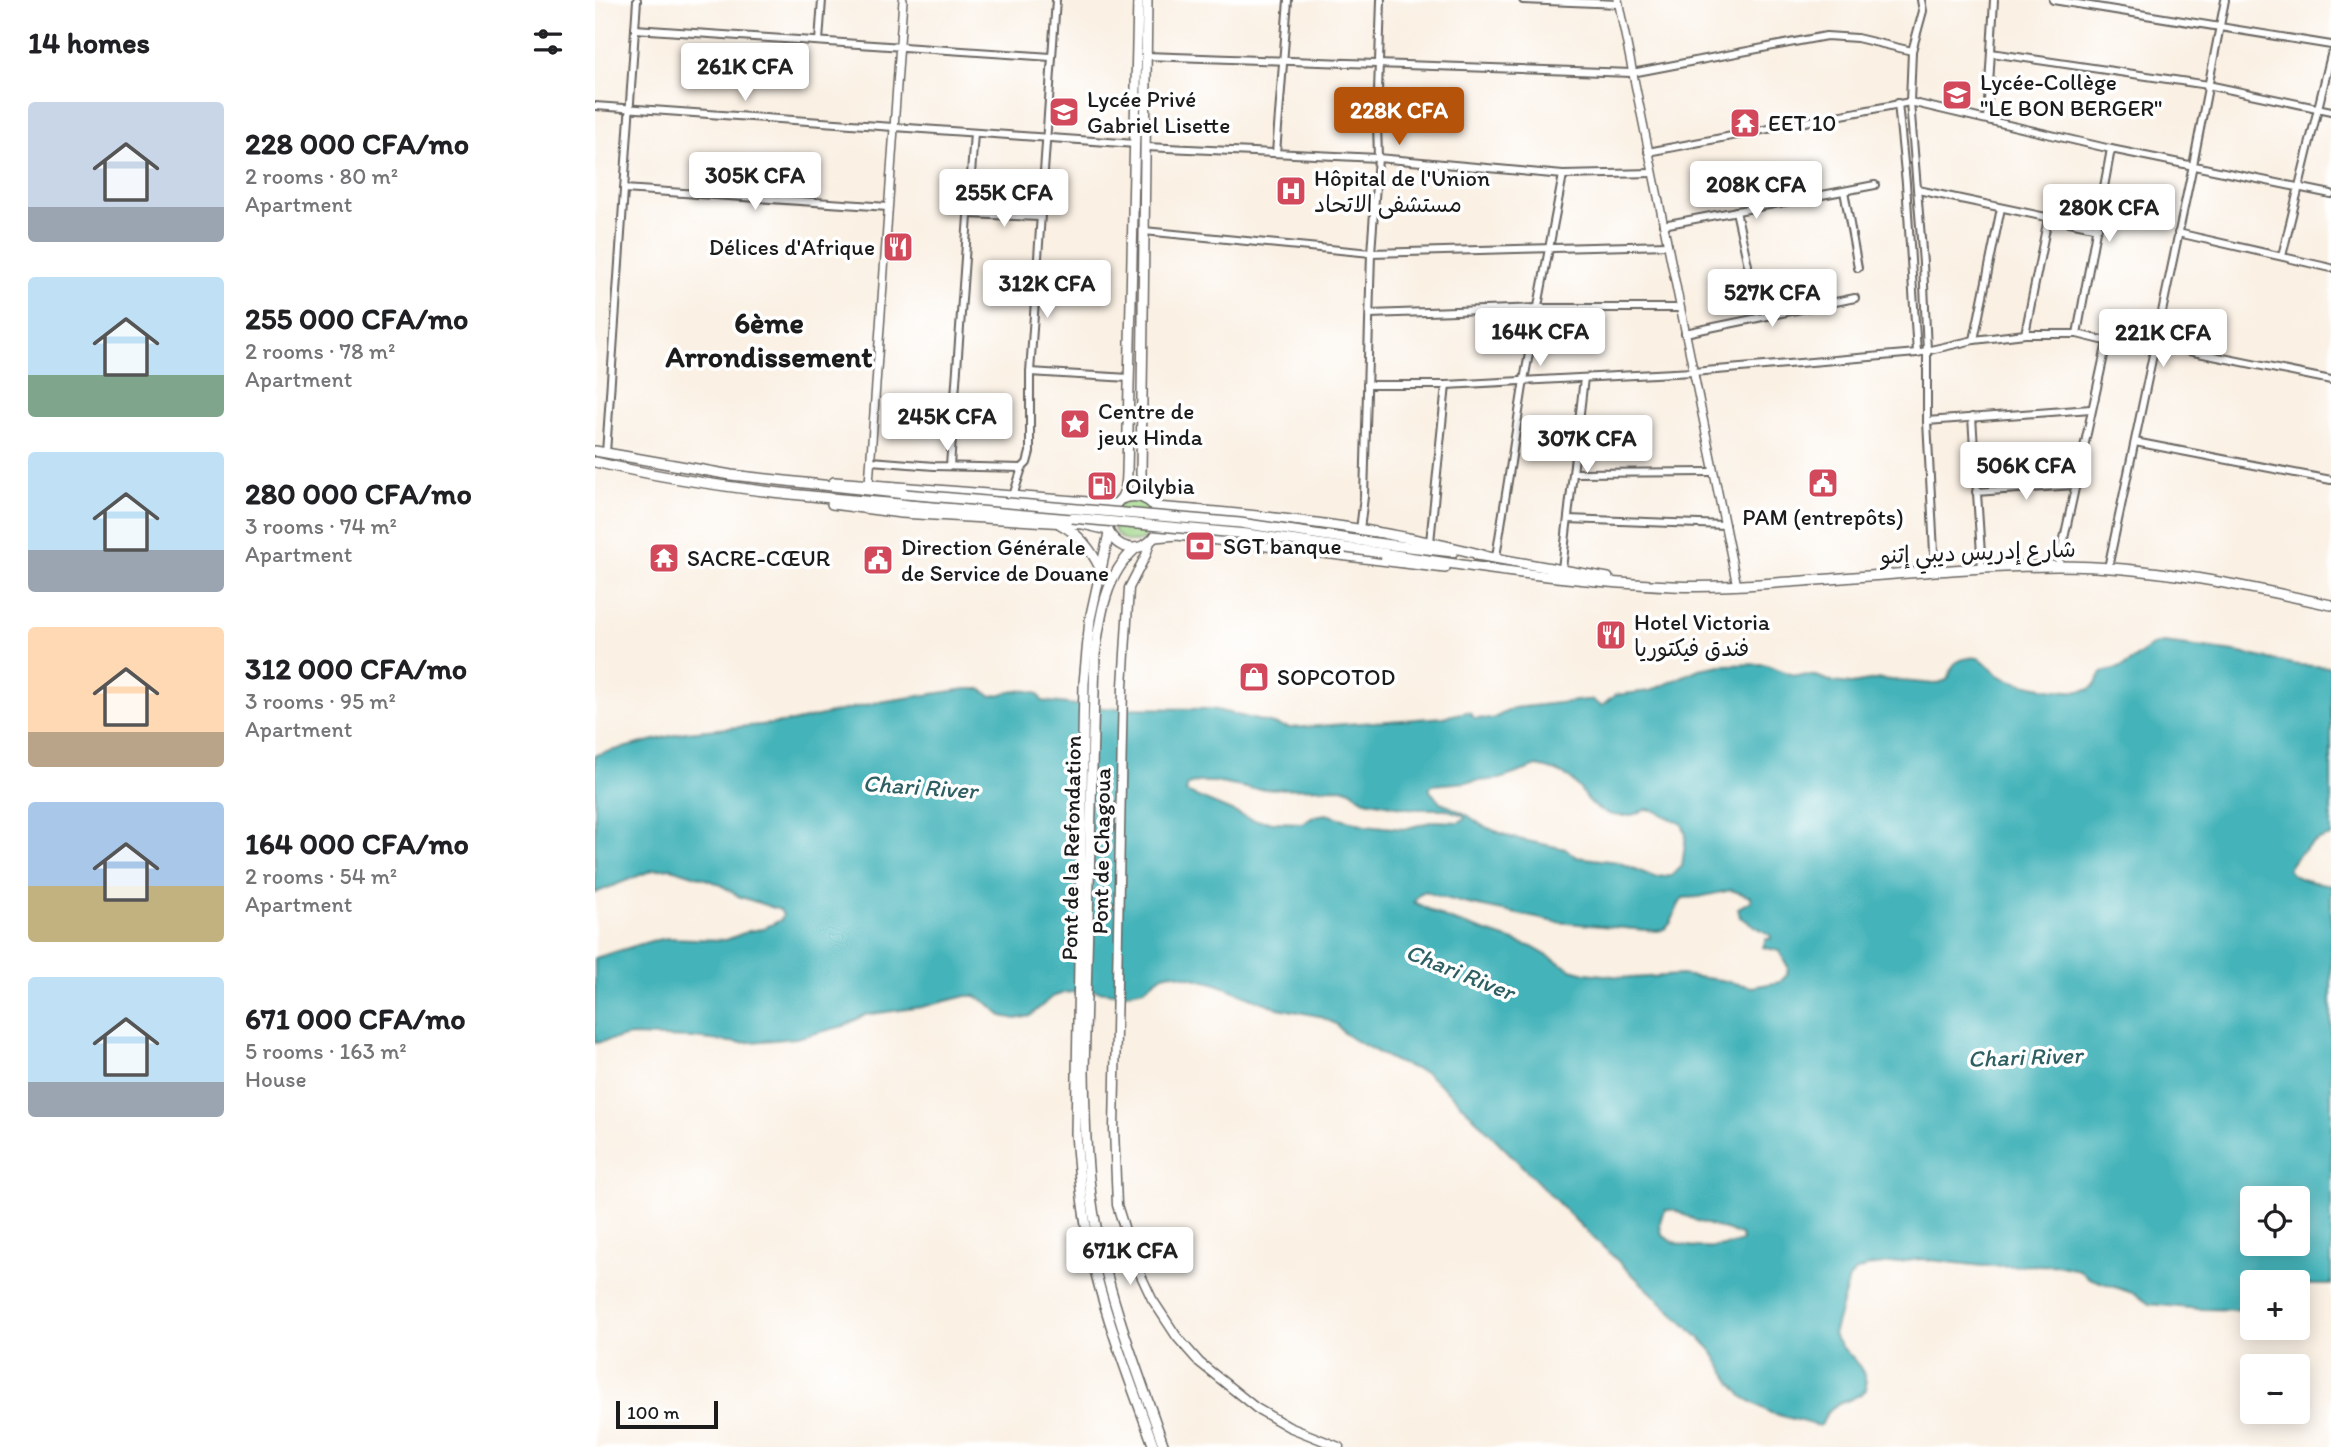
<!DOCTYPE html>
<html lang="en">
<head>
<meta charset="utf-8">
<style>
  body { margin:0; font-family:Itim,"Playpen Sans Arabic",sans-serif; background:#f2f2f2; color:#202124; height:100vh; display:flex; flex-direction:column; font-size:26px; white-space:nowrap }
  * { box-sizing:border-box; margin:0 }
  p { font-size:23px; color:#757577 }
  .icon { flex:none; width:38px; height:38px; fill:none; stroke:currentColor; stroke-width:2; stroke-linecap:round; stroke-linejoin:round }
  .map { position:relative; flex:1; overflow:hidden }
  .drawer { display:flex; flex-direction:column; background:#fff; width:595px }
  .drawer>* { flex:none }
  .fabs { position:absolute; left:1645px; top:1186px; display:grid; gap:14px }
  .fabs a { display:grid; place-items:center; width:70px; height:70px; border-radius:7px; background:#fff; box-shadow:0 4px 18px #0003; font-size:35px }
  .scale { position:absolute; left:21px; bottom:18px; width:102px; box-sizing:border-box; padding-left:7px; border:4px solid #1c1c1c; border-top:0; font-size:19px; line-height:24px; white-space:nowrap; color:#1c1c1c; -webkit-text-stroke:5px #fff; paint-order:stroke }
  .price { position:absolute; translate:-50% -60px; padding:0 16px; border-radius:7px; background:#fff; color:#222; font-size:23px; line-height:46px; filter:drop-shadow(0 2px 4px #0008) }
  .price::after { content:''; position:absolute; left:50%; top:42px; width:21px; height:16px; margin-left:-10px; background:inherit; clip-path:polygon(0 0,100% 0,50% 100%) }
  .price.selected { background:#b45309; color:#fff }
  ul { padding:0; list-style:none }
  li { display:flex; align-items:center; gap:21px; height:175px; padding:0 28px }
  li span { display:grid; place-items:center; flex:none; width:196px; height:140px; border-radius:7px; color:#555 }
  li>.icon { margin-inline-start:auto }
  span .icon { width:84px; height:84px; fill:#fffc; stroke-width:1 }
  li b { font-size:30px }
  h2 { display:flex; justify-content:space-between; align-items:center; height:84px; padding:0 28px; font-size:30px }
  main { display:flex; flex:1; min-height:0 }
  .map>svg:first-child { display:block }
</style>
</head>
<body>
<main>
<section class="drawer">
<h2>14 homes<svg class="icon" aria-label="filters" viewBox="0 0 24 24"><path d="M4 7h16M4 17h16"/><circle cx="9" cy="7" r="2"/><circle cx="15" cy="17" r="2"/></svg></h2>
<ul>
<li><span style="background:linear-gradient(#c9d6e8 75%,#9aa5b1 0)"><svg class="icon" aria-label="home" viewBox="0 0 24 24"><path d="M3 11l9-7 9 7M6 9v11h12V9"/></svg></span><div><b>228 000 CFA/mo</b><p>2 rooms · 80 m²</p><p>Apartment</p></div></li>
<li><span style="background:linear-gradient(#bfe0f5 70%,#7fa58c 0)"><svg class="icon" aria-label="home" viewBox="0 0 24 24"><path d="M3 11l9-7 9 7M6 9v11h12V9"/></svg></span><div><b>255 000 CFA/mo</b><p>2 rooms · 78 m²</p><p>Apartment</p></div></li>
<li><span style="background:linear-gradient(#bfe0f5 70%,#9aa5b1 0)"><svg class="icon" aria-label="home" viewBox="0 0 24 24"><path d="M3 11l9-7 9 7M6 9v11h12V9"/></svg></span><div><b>280 000 CFA/mo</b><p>3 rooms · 74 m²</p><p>Apartment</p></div></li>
<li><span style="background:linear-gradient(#ffd9b3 75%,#b9a48a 0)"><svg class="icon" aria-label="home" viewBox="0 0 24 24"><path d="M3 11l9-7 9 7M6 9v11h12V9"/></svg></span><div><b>312 000 CFA/mo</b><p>3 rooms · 95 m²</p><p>Apartment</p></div></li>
<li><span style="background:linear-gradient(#a9c7e8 60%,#c2b280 0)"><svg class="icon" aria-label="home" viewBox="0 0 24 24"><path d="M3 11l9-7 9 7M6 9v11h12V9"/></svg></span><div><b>164 000 CFA/mo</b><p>2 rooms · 54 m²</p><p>Apartment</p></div></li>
<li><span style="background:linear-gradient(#bfe0f5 75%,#9aa5b1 0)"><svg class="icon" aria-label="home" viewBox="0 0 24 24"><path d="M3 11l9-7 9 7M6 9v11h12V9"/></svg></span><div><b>671 000 CFA/mo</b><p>5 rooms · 163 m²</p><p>House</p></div></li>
</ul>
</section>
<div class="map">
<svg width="1736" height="1447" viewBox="0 0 1736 1447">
  <rect width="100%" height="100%" fill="#fff"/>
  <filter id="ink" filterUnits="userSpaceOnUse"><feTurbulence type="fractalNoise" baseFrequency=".0143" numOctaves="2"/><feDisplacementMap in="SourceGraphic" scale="14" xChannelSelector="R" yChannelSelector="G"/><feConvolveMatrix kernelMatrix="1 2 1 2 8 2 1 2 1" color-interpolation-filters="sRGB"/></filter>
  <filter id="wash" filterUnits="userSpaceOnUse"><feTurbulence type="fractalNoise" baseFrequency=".00686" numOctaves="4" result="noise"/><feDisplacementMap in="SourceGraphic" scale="28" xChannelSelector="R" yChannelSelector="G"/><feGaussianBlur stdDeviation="1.57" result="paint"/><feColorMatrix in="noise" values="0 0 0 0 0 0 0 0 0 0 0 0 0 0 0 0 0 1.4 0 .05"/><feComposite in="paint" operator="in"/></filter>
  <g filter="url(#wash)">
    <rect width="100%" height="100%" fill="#faf0e3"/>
    <circle fill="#9ed586" stroke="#5d7851" stroke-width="2" cx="538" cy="521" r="21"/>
    <path fill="#44b4ba" stroke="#30686b" stroke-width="2" fill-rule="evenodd" d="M 1569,643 L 1640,652 L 1703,665 L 1736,667 L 1736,836 C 1718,840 1702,853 1693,869 C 1701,882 1722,882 1736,885 L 1736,1285 L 1714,1285 L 1703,1289 L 1703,1283 L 1657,1283 L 1657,1310 L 1604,1309 L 1554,1304 L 1540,1294 L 1494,1278 L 1484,1270 L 1461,1265 L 1388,1266 L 1326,1259 L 1274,1266 L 1260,1272 L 1254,1279 L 1238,1335 C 1249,1354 1274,1366 1271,1390 C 1253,1406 1235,1398 1227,1424 L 1224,1426 L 1176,1413 L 1148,1397 L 1137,1384 L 1115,1348 L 987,1227 L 858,1096 L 831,1073 L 801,1062 L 759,1040 L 749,1033 L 741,1024 L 724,1016 L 683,1008 L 619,983 L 577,973 L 568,975 L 549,989 L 526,994 L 493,990 L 469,993 L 457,997 L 435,1016 L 421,1019 L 407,1016 L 394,1004 L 380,996 L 371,996 L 327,1007 L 270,1015 L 249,1026 L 201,1038 L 144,1043 L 98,1038 L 36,1036 L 0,1043 L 0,958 L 56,941 L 73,938 L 131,940 L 154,931 L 167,929 L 186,920 L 188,915 L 185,910 L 143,896 L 126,885 L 105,877 L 76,868 L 58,870 L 0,893 L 0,755 L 91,732 L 197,722 L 284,702 L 371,689 L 386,689 L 396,696 C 413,694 426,686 443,694 L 447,701 L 508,708 L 617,709 L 695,728 L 849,717 L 871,712 L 874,712 L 879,718 L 897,719 L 919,708 L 991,700 L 997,700 L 1007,706 L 1020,695 L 1055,691 L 1104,669 L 1126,665 L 1169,664 L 1198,675 L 1221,676 L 1238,682 L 1256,684 L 1286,679 L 1340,684 L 1352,680 C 1356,674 1355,666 1362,662 C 1368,658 1377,657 1383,658 C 1391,660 1396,671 1404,675 C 1419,684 1479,696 1495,689 C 1502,685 1503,677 1508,672 L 1529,666 L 1558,645 ZM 942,766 C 953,768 964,771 973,777 C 983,784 987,793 995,802 C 1009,817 1033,821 1050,809 L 1058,810 L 1087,824 L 1091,835 L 1087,866 L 1076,876 L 1059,877 L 1023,862 L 981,857 L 971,849 L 918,838 L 888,826 L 871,814 L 845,802 L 835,791 L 835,787 L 838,785 L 905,779 ZM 603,782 L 619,782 L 657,789 L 750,788 C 759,790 762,797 770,800 L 818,809 L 850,809 L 868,815 L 870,818 L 864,822 L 839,821 L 809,829 L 770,825 L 731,814 L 720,816 L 707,823 L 680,822 L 658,820 L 591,792 L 593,785 ZM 1136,890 L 1156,897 L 1156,901 L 1143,908 L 1145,917 L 1175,935 L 1176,939 L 1171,939 L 1168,947 L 1184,951 L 1193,967 L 1192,975 L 1185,982 L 1157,987 L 1126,980 L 1086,975 L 1036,978 L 991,973 L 976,969 L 937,947 L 850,918 L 819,902 L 824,894 L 830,891 L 842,896 L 869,903 L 961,922 L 1062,931 C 1081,928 1077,911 1088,898 L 1104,897 ZM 1657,1199 L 1703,1199 L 1703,1244 L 1657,1244 ZM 1071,1210 L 1079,1210 L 1102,1221 L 1146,1235 L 1147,1241 C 1124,1250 1087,1251 1067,1235 C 1064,1225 1064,1218 1071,1210 Z"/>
  </g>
  <g filter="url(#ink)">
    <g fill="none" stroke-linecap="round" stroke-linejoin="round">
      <g stroke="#6a6662" stroke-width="10">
        <g id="minor">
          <polyline points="928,0 1024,4"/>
          <polyline points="1326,0 1328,11 1317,51 1315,102 1328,263 1332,351 1332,421 1340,571"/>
          <polyline points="1458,0 1736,45"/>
          <polyline points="40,29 456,57"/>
          <polyline points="224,41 227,0"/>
          <polyline points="1396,53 1613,85 1736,111"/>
          <polyline points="551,56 1037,73 1231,36 1262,38 1317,51"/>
          <polyline points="1303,103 1311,183 1322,353"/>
          <polyline points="0,106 541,144"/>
          <polyline points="1392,119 1399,0"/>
          <polyline points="551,147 783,158 968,175 1058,173"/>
          <polyline points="1053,152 1315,102 1516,149 1736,194"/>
          <polyline points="681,153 693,0"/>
          <polyline points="29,189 293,207"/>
          <polyline points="1323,190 1503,228"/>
          <polyline points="1249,191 1263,268"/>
          <polyline points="1141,211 1153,265"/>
          <polyline points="374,214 445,217"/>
          <polyline points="1068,225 1280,185"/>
          <polyline points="549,231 776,253 1073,245"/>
          <polyline points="1583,233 1736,268"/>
          <polyline points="1687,256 1736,55"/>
          <polyline points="775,314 943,308 1085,308"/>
          <polyline points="1090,333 1260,298"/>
          <polyline points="1430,334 1453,218"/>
          <polyline points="1482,334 1516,149"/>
          <polyline points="1379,340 1406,208"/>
          <polyline points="435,372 534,378"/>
          <polyline points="772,385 851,385 1098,372 1322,353 1379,340 1430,334 1482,334 1531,346 1551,347 1559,344 1736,380"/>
          <polyline points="1377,417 1387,569"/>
          <polyline points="1332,421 1496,409"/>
          <polyline points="1540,442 1736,480"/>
          <polyline points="11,453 42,0"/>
          <polyline points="276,461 339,466 427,468"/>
          <polyline points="355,466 379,133"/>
          <polyline points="979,473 1118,472"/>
          <polyline points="1381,492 1480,485"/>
          <polyline points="418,496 427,468 432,463 435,452 435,372 461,0"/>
          <polyline points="973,519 1130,525"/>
          <polyline points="765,530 769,497 776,253 783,158 782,123 786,0"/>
          <polyline points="835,542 851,385"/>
          <polyline points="901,557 929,380 968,175"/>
          <polyline points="1463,566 1512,342"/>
          <polyline points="1513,568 1598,165 1630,0"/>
          <polyline points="967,569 989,378"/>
        </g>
      </g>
      <g stroke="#6a6662" stroke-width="10">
        <g id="tertiary">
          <polyline points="1023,0 1142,586"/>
          <polyline points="274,484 308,0"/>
        </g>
      </g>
      <g stroke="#6a6662" stroke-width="11">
        <polyline id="secondary" points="555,542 551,555 534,588 528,686 519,1129 522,1205 541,1265 557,1299 582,1337 604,1362 661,1408 694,1427 744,1447"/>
      </g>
      <g stroke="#6a6662" stroke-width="12">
        <g id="primary">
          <polyline points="0,451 136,475 310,494"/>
          <path d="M 0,462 C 156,499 318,503 477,518"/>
          <polyline points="239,482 519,504"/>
          <polyline points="550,499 546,474 552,0"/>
          <polyline points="237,504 306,513 488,524 513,530"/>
          <path d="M 560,507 C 670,515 781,527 888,555"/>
          <path d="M 512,517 C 516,507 522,504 527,497 C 531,490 532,480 532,472 L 543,0"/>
          <path d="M 465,524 C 484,534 496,549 505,568"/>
          <path d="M 513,531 C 535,571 584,531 557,504 C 548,495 537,495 526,499"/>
          <path d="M 514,533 L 495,619 L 489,683 L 481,1133 C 484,1179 489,1225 500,1270 C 515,1330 538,1389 559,1447"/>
          <polyline points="560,537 582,535 850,568"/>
          <polyline points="788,544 858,552"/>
          <path d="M 541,548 C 510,575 505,617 500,655 L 489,1072 C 490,1126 491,1179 502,1232 C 516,1305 545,1377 569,1447"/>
          <path d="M 787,553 C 883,568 979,582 1077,586 C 1121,588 1165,584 1209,581 C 1294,575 1379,566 1463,566 C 1556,566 1646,585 1736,605"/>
          <polyline points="882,555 1013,578"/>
        </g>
      </g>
      <use href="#minor" stroke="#fff" stroke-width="6"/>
      <use href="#tertiary" stroke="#fff" stroke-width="7"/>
      <use href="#secondary" stroke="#fff" stroke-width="8"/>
      <use href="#primary" stroke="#fff" stroke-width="9"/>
      <g stroke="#6a6662" stroke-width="12" stroke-linecap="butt">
        <g id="primary-bridge">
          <polyline points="310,494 645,523 788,544"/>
          <polyline points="477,518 652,534 787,553"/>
        </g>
      </g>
      <use href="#primary-bridge" stroke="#fff" stroke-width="9"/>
    </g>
  </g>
  <defs>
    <g id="school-square" transform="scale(1.575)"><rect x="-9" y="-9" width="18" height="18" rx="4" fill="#d1495b" stroke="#fff"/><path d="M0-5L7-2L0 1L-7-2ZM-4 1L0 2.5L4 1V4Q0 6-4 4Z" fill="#fff"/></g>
    <g id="temple-square" transform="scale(1.575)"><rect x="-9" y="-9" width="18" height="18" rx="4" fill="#d1495b" stroke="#fff"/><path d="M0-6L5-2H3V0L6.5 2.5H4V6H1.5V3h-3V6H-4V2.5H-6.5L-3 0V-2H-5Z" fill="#fff"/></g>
    <g id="hospital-square" transform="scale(1.575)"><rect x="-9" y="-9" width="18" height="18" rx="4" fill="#d1495b" stroke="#fff"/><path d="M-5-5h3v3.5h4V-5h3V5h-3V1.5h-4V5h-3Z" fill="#fff"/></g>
    <g id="restaurant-square" transform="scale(1.575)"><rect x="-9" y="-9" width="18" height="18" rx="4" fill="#d1495b" stroke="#fff"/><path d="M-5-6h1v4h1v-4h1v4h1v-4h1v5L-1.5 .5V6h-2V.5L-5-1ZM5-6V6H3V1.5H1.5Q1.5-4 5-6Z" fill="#fff"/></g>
    <g id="sight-square" transform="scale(1.575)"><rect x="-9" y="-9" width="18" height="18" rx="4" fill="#d1495b" stroke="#fff"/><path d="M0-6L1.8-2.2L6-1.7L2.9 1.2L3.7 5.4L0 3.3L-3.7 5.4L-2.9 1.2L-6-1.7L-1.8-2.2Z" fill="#fff"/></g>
    <g id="civic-square" transform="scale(1.575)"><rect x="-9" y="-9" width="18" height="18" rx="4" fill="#d1495b" stroke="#fff"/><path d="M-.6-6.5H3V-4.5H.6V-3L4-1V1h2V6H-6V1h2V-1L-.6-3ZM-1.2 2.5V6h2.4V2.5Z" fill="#fff"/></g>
    <g id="fuel-square" transform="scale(1.575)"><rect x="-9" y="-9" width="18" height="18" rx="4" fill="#d1495b" stroke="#fff"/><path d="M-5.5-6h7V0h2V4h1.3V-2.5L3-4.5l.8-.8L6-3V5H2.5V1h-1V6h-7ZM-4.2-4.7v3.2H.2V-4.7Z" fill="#fff"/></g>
    <g id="bank-square" transform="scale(1.575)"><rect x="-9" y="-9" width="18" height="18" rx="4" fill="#d1495b" stroke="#fff"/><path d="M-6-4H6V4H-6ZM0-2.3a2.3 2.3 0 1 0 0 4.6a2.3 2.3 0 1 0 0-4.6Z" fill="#fff"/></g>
    <g id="shop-square" transform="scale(1.575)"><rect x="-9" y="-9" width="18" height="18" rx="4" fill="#d1495b" stroke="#fff"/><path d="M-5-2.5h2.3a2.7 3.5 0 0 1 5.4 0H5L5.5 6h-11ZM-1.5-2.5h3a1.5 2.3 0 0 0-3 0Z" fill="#fff"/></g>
  </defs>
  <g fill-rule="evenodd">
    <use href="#school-square" x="1362" y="95"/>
    <use href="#school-square" x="469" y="112"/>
    <use href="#temple-square" x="1150" y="123"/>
    <use href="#hospital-square" x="696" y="191"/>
    <use href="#restaurant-square" x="303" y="247"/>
    <use href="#sight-square" x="480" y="424"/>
    <use href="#civic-square" x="1228" y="483"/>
    <use href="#fuel-square" x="507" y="486"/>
    <use href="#bank-square" x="605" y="546"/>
    <use href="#temple-square" x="69" y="558"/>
    <use href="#civic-square" x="283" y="560"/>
    <use href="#restaurant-square" x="1016" y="635"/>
    <use href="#shop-square" x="659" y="677"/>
  </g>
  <g text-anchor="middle" stroke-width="7" stroke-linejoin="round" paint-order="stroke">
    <g font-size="23" fill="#1c1c1c" stroke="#fff" text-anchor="start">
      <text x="1385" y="90">Lycée-Collège<tspan x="1385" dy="26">"LE BON BERGER"</tspan></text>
      <text x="492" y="107">Lycée Privé<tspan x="492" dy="26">Gabriel Lisette</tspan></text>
      <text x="1173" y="131">EET 10</text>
      <text x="719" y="186">Hôpital de l'Union<tspan x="719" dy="26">مستشفى الاتحاد</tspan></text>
      <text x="280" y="255" text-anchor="end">Délices d'Afrique</text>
      <text x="503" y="419">Centre de<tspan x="503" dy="26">jeux Hinda</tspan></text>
      <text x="530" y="494">Oilybia</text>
      <text x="1228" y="525" text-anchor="middle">PAM (entrepôts)</text>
      <text x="628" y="554">SGT banque</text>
      <text x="306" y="555">Direction Générale<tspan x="306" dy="26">de Service de Douane</tspan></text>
      <text x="92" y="566">SACRE-CŒUR</text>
      <text x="1039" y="630">Hotel Victoria<tspan x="1039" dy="26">فندق فيكتوريا</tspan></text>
      <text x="682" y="685">SOPCOTOD</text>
    </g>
    <g font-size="23" fill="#1c1c1c" stroke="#fff">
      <text transform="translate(1383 552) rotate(-2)" y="8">شارع إدريس ديبي إتنو</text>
      <text transform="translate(476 848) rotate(-89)" y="8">Pont de la Refondation</text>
      <text transform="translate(506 851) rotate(-89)" y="8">Pont de Chagoua</text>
    </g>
    <g font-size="24" font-style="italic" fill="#2e6063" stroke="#fff">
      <text transform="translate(325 787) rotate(4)" y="8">Chari River</text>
      <text transform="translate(865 972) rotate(22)" y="8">Chari River</text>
      <text transform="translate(1430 1057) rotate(-2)" y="8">Chari River</text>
    </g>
    <g font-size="30" font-weight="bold" fill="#1c1c1c" stroke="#fff">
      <text x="174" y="333">6ème<tspan x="174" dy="34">Arrondissement</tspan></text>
    </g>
  </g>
</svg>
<div class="fabs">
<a><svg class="icon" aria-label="locate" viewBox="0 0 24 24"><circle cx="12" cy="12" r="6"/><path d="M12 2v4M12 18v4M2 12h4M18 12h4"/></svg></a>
<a>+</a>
<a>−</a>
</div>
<div class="scale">100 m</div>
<b class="price" style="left:150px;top:103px">261K CFA</b>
<b class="price selected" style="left:804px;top:147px">228K CFA</b>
<b class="price" style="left:160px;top:212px">305K CFA</b>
<b class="price" style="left:1161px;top:221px">208K CFA</b>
<b class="price" style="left:409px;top:229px">255K CFA</b>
<b class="price" style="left:1514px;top:244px">280K CFA</b>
<b class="price" style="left:452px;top:320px">312K CFA</b>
<b class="price" style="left:1177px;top:329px">527K CFA</b>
<b class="price" style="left:945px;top:368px">164K CFA</b>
<b class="price" style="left:1568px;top:369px">221K CFA</b>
<b class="price" style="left:352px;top:453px">245K CFA</b>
<b class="price" style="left:992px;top:475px">307K CFA</b>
<b class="price" style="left:1431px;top:502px">506K CFA</b>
<b class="price" style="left:535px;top:1287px">671K CFA</b>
</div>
</main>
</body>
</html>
